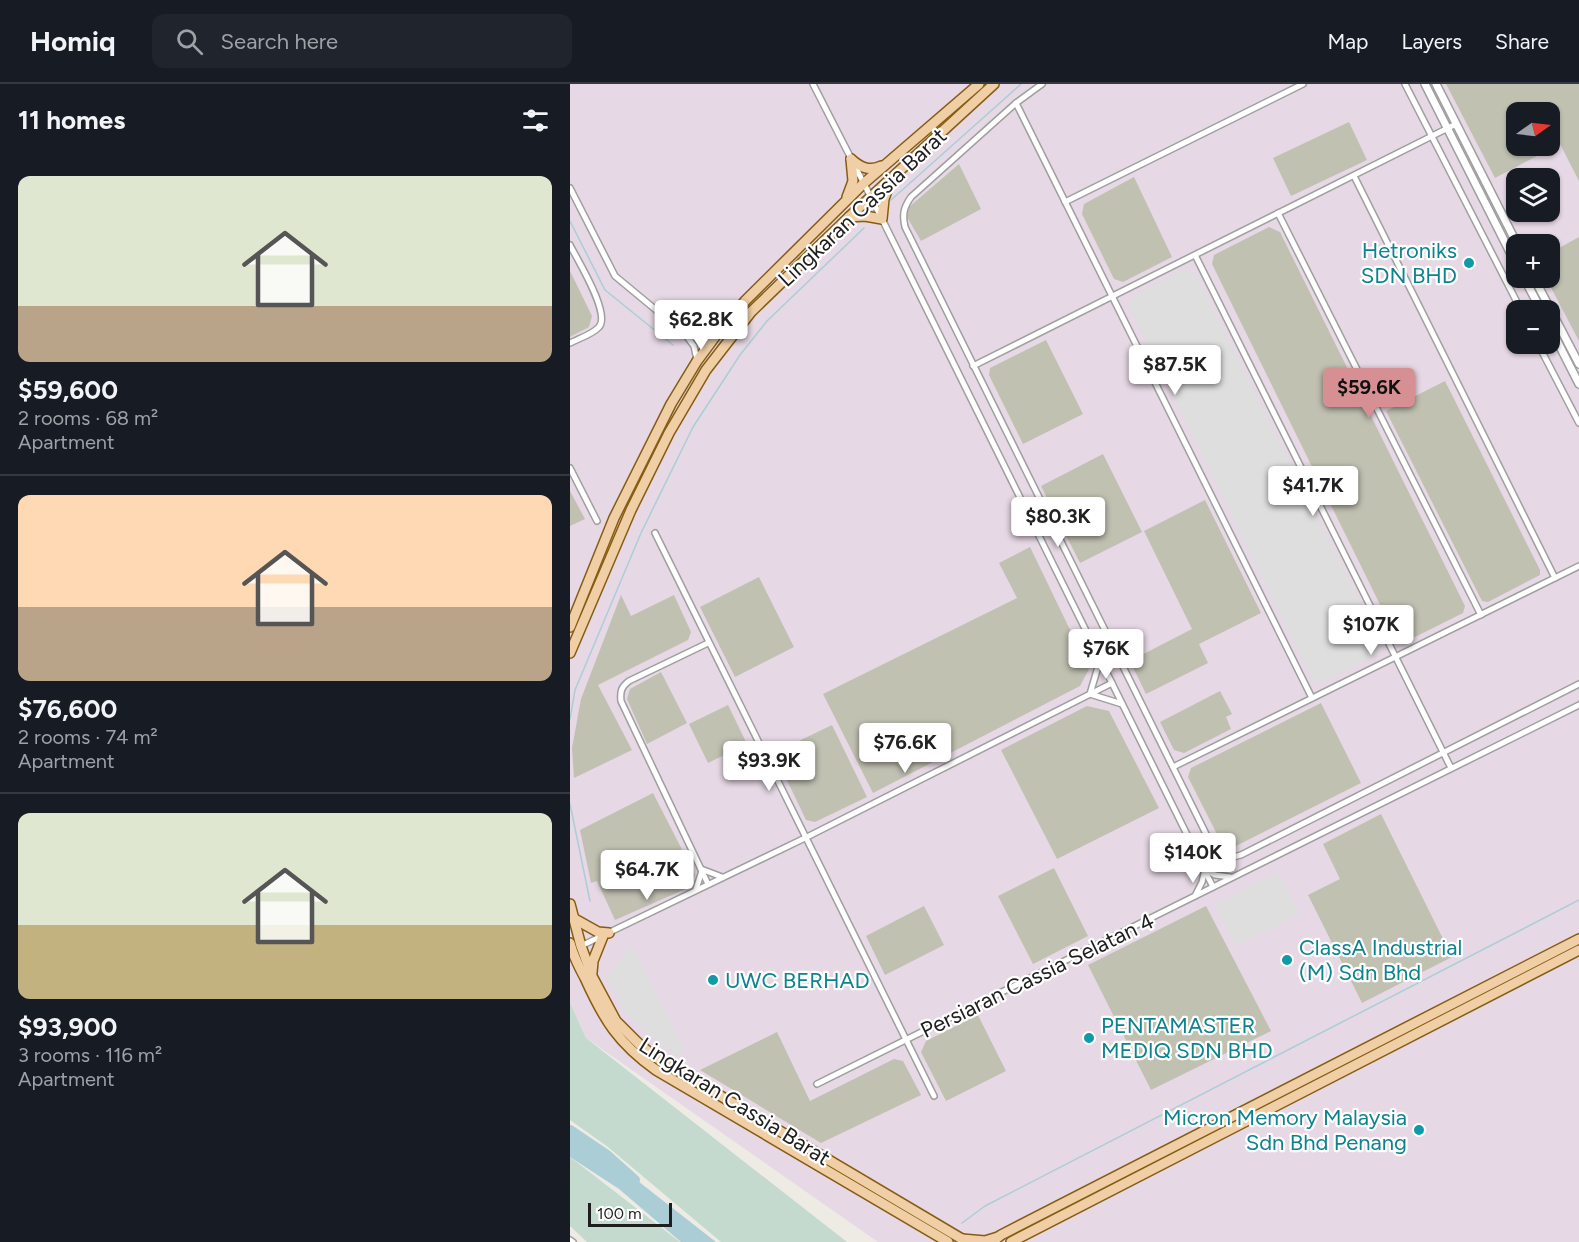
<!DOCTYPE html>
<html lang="en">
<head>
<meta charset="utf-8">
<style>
  body { margin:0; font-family:Figtree,sans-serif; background:#20242c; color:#f1f3f6; height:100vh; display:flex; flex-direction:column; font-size:22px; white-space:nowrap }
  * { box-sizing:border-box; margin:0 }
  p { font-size:20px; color:#9ea1a6 }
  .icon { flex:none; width:33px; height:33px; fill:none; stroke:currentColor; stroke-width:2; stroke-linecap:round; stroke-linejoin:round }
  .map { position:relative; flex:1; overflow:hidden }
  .panel { display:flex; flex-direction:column; background:#171b24; width:570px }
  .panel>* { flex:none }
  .needle { width:39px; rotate:76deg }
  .controls { position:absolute; left:936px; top:18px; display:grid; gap:12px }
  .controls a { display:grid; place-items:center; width:54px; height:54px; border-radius:12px; background:#171b24; box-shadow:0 2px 4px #0004; font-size:30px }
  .scale { position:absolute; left:18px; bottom:15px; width:84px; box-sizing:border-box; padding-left:6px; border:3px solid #1e1e1e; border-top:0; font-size:16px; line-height:21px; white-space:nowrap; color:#1e1e1e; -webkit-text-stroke:4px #fff; paint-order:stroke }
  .price { position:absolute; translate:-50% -51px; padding:0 14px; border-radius:6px; background:#fff; color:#222; font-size:20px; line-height:39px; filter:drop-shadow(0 2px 3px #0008) }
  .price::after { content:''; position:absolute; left:50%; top:36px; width:18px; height:14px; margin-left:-9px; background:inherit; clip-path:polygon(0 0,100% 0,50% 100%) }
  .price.active { background:#d69094; color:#111 }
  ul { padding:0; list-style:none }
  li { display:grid; align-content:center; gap:12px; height:318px; padding:0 18px }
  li+li { border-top:2px solid #363941 }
  li span { display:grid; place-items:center; height:186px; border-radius:12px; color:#555 }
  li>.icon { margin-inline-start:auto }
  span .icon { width:108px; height:108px; fill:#fffc; stroke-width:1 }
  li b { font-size:26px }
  h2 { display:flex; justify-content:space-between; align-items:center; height:72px; padding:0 18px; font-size:26px }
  header { display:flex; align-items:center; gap:36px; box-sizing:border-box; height:84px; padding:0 30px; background:#171b24; border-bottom:2px solid #363941 }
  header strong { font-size:28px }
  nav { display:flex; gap:33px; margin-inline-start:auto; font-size:21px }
  .search { width:420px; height:54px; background:#20242c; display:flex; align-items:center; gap:15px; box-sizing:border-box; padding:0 21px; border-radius:12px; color:#9ea1a6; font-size:22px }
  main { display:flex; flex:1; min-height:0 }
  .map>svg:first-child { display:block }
</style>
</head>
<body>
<header>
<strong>Homiq</strong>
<div class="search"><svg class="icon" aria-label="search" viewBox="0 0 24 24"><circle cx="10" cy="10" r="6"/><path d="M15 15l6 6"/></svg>Search here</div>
<nav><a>Map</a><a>Layers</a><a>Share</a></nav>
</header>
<main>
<section class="panel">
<h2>11 homes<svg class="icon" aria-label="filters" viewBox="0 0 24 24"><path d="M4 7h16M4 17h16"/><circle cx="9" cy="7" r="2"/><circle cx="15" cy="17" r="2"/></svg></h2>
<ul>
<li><span style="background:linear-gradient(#dfe7d0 70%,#b9a48a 0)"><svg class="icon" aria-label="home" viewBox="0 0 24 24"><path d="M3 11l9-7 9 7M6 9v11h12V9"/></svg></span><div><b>$59,600</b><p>2 rooms · 68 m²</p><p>Apartment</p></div></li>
<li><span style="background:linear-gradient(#ffd9b3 60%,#b9a48a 0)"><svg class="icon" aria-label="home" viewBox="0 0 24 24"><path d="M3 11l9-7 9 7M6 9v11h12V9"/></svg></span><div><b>$76,600</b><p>2 rooms · 74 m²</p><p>Apartment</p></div></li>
<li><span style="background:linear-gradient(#dfe7d0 60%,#c2b280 0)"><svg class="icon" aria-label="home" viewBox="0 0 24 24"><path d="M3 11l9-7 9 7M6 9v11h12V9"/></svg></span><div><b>$93,900</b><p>3 rooms · 116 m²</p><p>Apartment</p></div></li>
</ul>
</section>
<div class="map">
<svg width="1009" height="1158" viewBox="0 0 1009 1158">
  <rect width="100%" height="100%" fill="#eeebe5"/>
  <path fill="#e6d8e4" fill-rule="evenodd" d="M 0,0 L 1009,0 L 1009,1158 L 308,1158 L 16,954 L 0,919 ZM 946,28 L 980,28 L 980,62 L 946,62 ZM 946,94 L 980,94 L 980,128 L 946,128 ZM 946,160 L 980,160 L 980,194 L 946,194 ZM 946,226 L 980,226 L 980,260 L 946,260 Z"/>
  <g fill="#c1c1b2" fill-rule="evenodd">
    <path d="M 876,0 L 1009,0 L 1009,97 L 990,60 L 925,94 ZM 946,28 L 980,28 L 980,62 L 946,62 Z"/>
    <polygon points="779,38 797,76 721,112 703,74"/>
    <polygon points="389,80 411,125 351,157 337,133 339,123"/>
    <polygon points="564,93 602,173 553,198 544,195 512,130 514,120"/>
    <polygon points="699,143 710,148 895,522 893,529 837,557 827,555 642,180 644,171"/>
    <polygon points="1009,153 1009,257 976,194 980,194 980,169"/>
    <polygon points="0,187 22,232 19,243 0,253"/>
    <polygon points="476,256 513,330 453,360 419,291 420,284"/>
    <polygon points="875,297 970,486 970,491 918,518 912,517 816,327"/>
    <polygon points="533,370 572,448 510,479 471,402"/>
    <polygon points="0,407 15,435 0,442"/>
    <polygon points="635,416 691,529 629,560 638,579 576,610 560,577 622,545 574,447"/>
    <polygon points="460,463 519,585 510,602 303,709 253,610 447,514 429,479"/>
    <polygon points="189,493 224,563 165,593 130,523"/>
    <polygon points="51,511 61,532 104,511 121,548 118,556 28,601 62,666 4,694 2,664 11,615"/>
    <polygon points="91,588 117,639 77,660 57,615 60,605"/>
    <polygon points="650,607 662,630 656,633 661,645 614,669 604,666 590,638"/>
    <polygon points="751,619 791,699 660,765 653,762 618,693 621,684"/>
    <polygon points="158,621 177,660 138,679 119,640"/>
    <polygon points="517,622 539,627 589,724 487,775 431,666"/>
    <polygon points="262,641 297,713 245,738 236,736 204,669"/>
    <polygon points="83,709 125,791 120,803 45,836 27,797 21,799 10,746"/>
    <polygon points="811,730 882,873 792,919 738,811 770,795 753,760"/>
    <polygon points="484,784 518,852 463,880 428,812"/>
    <polygon points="354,822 374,861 315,891 296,852"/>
    <polygon points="636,822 701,947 581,1006 518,881"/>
    <polygon points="408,931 436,987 376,1017 351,968 356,957"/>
    <polygon points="207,948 240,1017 324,975 333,977 351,1011 251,1059 130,986"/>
  </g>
  <g fill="#c4dacf">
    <polygon points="0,919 16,954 277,1158 151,1158 38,1063 0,1036"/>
    <polygon points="0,1073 110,1158 17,1158 0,1142"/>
  </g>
  <g fill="#dedede">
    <polygon points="614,185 626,190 812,561 807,570 751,599 742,595 559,222 562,213"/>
    <polygon points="708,788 730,830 666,862 645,821"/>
    <polygon points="62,862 115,967 105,972 57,931 36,893"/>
  </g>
  <polygon fill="#abced6" points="0,1044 146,1158 111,1158 49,1105 0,1073"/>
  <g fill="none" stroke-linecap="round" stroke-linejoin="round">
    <g stroke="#abced6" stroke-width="1.5">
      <polyline points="321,116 451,0"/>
      <polyline points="0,137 35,206 103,261"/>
      <polyline points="0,635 5,606 71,449 123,343 170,271 197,237 294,144"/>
      <polyline points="0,720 20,817"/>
      <polyline points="392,1139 415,1122 1009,816"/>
    </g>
    <polyline stroke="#abced6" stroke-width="10" points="0,1046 37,1071 65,1096"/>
    <g stroke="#9f9f9f" stroke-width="8">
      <g id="minor">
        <polyline points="243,0 312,135 643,803"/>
        <path d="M 472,0 L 446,19 L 341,113 C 334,123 332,130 335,143 L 642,762 C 651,775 657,775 671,771 L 1009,600"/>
        <polyline points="835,0 951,226"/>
        <polyline points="446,19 742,614"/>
        <polyline points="784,92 985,494"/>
        <polyline points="0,104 45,192 115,250 124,262 127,276"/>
        <polyline points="495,118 733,0"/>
        <polyline points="708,129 911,531"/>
        <path d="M 0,161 C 8,177 41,230 29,243 C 23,250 8,255 0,259"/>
        <polyline points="625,171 881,684"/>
        <polyline points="119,252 131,255 145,251"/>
        <polyline points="968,260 1009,339"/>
        <polyline points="403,282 886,40"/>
        <polyline points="0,384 27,437"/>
        <polyline points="85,449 364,1012"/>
        <polyline points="530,576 520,610 552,620"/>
        <polyline points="603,683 1009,482"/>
        <polyline points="131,785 152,793"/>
        <path d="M 138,800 L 51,617 C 50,608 51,603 59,597 L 138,559"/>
        <polyline points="126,805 132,787"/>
        <polyline points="625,812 632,798 635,785 645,791 660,793"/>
        <polyline points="11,862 235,754 542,599"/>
        <polyline points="247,1000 1009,621"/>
        <polyline points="0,1156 3,1158"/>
      </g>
    </g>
    <g stroke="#9f9f9f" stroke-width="10">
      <g id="tertiary">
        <polyline points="855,0 946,180"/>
        <polyline points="866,0 947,160"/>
        <polyline points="954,194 971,226"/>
        <polyline points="964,194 1009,280"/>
        <polyline points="980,243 1009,300"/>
      </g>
    </g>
    <g stroke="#865c12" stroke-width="12">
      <g id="primary">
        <path d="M 281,75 C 290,83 299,88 311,82"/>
        <polyline points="277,113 283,97 281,75"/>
        <polyline points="279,133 295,132 312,135 314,115 320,98"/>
        <polyline points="0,543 44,434 101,320 127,277 147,250 176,216 293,100 409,0"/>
        <polyline points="0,569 61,426 99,349 136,286 181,228 279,133 424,0"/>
        <polyline points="0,820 11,862 22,892 46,937 69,960 85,973 397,1158"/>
        <polyline points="3,834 28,848 39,849"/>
        <path d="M 0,859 C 3,871 9,883 15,894 C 34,936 48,959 86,986 L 378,1158"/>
        <polyline points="22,889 23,877 33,852"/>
        <polyline points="392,1155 415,1157 428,1153"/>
        <polyline points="422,1158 431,1151 1009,855"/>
        <polyline points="441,1158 1009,866"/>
      </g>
    </g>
    <use href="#minor" stroke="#fff" stroke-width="5"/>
    <use href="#tertiary" stroke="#fff" stroke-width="7"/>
    <use href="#primary" stroke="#f0cfa7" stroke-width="9"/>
  </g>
  <g fill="#0f9aa8" stroke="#fff" stroke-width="2">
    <circle cx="899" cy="179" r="6"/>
    <circle cx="717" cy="876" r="6"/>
    <circle cx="143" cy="896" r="6"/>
    <circle cx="519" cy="954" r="6"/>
    <circle cx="849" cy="1046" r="6"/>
  </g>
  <g text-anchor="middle" stroke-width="4.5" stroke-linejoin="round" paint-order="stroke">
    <g font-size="22" fill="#1e1e1e" stroke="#fff">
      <text transform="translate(292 123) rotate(-43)" y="8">Lingkaran Cassia Barat</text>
      <text transform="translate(467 891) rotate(-26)" y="8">Persiaran Cassia Selatan 4</text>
      <text transform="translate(165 1017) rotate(32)" y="8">Lingkaran Cassia Barat</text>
    </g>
    <g font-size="22" fill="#0d838f" stroke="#fff" text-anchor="start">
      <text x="887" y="174" text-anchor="end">Hetroniks<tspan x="887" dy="25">SDN BHD</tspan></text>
      <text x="729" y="871">ClassA Industrial<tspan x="729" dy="25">(M) Sdn Bhd</tspan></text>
      <text x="155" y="904">UWC BERHAD</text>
      <text x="531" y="949">PENTAMASTER<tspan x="531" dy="25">MEDIQ SDN BHD</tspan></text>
      <text x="837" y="1041" text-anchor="end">Micron Memory Malaysia<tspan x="837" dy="25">Sdn Bhd Penang</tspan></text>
    </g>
  </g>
</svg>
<div class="controls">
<a><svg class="needle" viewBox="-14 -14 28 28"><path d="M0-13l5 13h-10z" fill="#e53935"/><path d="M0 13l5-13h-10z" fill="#9ea1a6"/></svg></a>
<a><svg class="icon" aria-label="layers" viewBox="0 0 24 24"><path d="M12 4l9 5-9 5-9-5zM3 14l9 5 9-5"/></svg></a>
<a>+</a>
<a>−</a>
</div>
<div class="scale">100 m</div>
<b class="price" style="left:131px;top:267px">$62.8K</b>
<b class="price" style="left:605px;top:312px">$87.5K</b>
<b class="price active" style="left:799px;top:335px">$59.6K</b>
<b class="price" style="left:743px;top:433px">$41.7K</b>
<b class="price" style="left:488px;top:464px">$80.3K</b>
<b class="price" style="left:801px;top:572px">$107K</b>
<b class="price" style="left:536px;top:596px">$76K</b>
<b class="price" style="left:335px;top:690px">$76.6K</b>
<b class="price" style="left:199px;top:708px">$93.9K</b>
<b class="price" style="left:623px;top:800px">$140K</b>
<b class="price" style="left:77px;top:817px">$64.7K</b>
</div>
</main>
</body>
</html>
